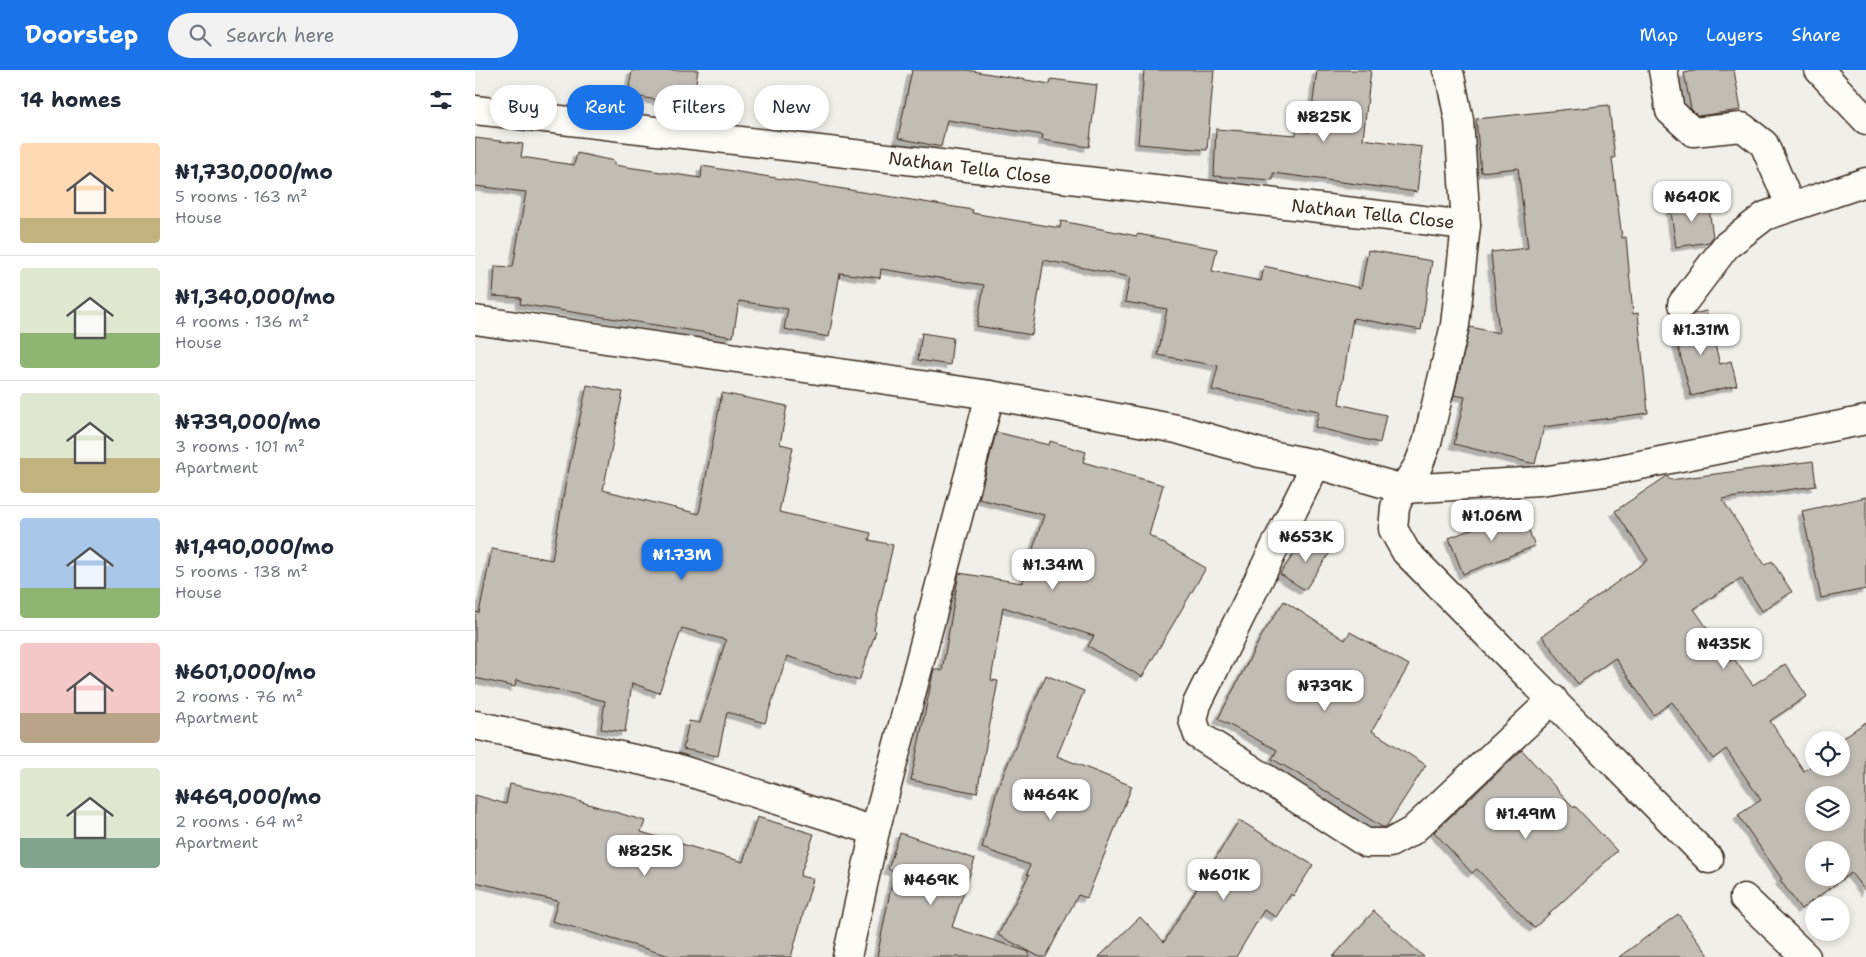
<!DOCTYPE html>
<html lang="en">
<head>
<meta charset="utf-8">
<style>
  body { margin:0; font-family:"Shantell Sans",sans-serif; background:#f2f2f3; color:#1f2937; height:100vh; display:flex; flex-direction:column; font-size:19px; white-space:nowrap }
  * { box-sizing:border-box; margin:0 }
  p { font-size:16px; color:#747a83 }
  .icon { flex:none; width:28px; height:28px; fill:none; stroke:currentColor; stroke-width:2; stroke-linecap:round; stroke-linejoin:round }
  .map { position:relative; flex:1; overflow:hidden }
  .panel { display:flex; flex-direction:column; background:#fff; width:475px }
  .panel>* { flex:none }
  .guide { position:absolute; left:15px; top:15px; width:475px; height:45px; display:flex; gap:10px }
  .buttons { position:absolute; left:1330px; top:661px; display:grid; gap:10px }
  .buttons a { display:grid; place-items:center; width:45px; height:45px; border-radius:50%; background:#fff; box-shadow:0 2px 8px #0003; font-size:25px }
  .price { position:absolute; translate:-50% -42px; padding:0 11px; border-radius:10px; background:#fff; color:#222; font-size:16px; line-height:32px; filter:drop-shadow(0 1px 2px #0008) }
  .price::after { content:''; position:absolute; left:50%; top:30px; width:15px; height:11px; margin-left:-8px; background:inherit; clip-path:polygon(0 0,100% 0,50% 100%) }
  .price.on { background:#1a73e8; color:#fff }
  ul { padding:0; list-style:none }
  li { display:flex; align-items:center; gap:15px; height:125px; padding:0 20px }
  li+li { border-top:1px solid #e0e1e3 }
  li span { display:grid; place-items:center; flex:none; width:140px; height:100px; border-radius:5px; color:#555 }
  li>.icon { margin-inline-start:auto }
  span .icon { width:60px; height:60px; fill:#fffc; stroke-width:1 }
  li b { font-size:21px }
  h2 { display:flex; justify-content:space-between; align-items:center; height:60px; padding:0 20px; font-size:21px }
  .tag { padding:0 18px; border-radius:22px; background:#fff; box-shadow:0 2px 8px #0003; font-size:18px; line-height:45px }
  .tag.on { background:#1a73e8; color:#fff }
  header { display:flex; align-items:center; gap:30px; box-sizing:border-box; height:70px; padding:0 25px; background:#1a73e8; color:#fff }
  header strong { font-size:24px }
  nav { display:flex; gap:28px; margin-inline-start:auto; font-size:18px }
  .search { width:350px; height:45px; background:#f2f2f3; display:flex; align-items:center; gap:12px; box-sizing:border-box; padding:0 18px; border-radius:28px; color:#747a83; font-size:19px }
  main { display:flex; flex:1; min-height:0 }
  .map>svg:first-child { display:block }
</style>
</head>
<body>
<header>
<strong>Doorstep</strong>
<div class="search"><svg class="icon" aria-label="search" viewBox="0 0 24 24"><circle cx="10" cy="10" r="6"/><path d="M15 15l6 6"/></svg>Search here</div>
<nav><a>Map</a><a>Layers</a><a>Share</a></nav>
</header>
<main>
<section class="panel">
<h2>14 homes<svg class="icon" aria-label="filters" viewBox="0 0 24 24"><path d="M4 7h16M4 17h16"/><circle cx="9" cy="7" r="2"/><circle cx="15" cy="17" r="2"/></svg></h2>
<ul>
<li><span style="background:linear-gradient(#ffd9b3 75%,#c2b280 0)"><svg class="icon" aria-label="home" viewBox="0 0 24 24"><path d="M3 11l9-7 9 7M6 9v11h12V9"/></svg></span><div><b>₦1,730,000/mo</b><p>5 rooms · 163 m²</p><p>House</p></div></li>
<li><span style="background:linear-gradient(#dfe7d0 65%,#8fb573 0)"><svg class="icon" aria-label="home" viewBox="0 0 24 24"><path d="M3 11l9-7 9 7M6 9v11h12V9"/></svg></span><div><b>₦1,340,000/mo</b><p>4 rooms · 136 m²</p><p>House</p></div></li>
<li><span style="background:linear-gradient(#dfe7d0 65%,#c2b280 0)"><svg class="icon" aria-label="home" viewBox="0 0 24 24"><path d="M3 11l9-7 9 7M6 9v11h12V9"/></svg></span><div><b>₦739,000/mo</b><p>3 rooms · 101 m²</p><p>Apartment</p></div></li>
<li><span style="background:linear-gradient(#a9c7e8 70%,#8fb573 0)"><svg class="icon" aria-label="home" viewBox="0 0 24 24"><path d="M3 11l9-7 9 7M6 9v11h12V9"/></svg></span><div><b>₦1,490,000/mo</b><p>5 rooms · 138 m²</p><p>House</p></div></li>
<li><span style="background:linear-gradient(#f6c9c9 70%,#b9a48a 0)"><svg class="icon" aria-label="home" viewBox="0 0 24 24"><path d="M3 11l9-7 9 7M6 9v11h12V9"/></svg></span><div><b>₦601,000/mo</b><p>2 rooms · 76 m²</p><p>Apartment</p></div></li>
<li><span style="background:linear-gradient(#dfe7d0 70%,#7fa58c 0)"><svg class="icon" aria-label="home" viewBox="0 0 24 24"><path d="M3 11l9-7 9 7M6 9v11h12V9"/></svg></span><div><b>₦469,000/mo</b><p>2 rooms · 64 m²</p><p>Apartment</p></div></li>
</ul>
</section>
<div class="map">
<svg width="1391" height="887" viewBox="0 0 1391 887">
  <defs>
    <filter id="shadow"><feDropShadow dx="-4.5" dy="4.5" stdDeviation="0" flood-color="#0004"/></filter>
  </defs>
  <rect width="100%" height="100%" fill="#f1efea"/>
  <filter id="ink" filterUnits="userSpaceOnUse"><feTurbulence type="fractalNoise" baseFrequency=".02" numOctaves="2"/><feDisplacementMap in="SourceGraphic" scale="10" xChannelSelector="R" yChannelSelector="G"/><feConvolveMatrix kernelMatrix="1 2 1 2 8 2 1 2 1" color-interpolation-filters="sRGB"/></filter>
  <g filter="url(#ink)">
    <g fill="#c1bcb4" stroke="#3b2a1e" fill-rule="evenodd" filter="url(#shadow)">
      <polygon points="157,0 223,0 217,36 153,25"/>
      <polygon points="437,0 492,0 575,14 576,9 622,15 614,77 567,70 568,65 472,50 466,77 423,68"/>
      <polygon points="669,0 739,0 732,80 663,74"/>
      <polygon points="842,0 896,0 888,69 947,77 942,122 798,103 798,110 739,106 741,59 821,65 821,60 834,62"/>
      <polygon points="1224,0 1259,0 1266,40 1223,46 1216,39 1209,3"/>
      <polygon points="1134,35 1140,88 1137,88 1147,168 1151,167 1158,244 1163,243 1173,343 1069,357 1060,394 979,374 990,327 979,325 995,257 1024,263 1016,182 1053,178 1043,98 1006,102 1001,49"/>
      <polygon points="0,68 48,74 46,87 99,95 102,83 139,91 139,95 226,108 227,96 498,140 497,143 585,158 586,151 662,166 663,164 742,179 737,201 786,211 789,196 886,218 893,180 957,191 946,260 878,248 864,334 911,345 905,373 840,357 844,341 737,320 743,296 683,285 692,239 650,232 655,207 569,190 557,265 502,256 509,215 406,199 405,208 365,203 354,267 309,259 313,239 264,231 258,267 45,234 46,228 18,226 20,196 38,197 51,122 0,116"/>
      <polygon points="1233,130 1238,167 1234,172 1201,177 1195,135"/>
      <polygon points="1231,241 1245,294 1256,291 1262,315 1216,326 1196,250 1213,249 1218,244"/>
      <polygon points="447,263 478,268 475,295 443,290"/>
      <polygon points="112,315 148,322 128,420 224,444 247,323 312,336 305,374 318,377 304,442 396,463 394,470 418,475 399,560 401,561 384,611 312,586 290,653 252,642 243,686 208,679 214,651 225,653 251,570 207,558 184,623 157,613 150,662 126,659 130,631 41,610 40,617 0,608 0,542 4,543 17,479 77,490 90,417"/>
      <polygon points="521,362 574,375 575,371 611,382 608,392 688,415 674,465 731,498 667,607 613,576 619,566 528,537 516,610 523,611 502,723 436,710 459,599 467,601 484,503 547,513 569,445 504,429"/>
      <path d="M 1338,391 L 1341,416 L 1247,429 L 1290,495 L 1297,491 L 1317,522 L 1287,541 L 1266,508 L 1219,539 L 1255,591 L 1259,589 L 1278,615 L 1310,594 L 1332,626 L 1295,651 L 1329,701 L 1339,694 L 1339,698 L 1366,698 L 1366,669 L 1391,652 L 1391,822 L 1376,803 L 1326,839 L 1305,810 L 1307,809 L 1263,745 L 1286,730 L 1251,679 L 1238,689 L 1197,632 L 1179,645 L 1140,588 L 1103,614 L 1067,566 L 1173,490 L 1140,441 L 1192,406 L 1195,410 ZM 1339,725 L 1366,725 L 1366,752 L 1339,752 ZM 1339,780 L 1366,780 L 1366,808 L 1339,808 Z"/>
      <polygon points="1391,427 1391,519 1346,528 1327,441"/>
      <polygon points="1046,440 1060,476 988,504 974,468"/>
      <polygon points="832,465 856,481 830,520 805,504"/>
      <polygon points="809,531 870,570 875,562 934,595 897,661 951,695 911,757 907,757 827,706 797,689 802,680 743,649 787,565"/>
      <polygon points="571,605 609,621 582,686 657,716 612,828 603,825 571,887 565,887 523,865 554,805 552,804 555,795 507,778 522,719"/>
      <polygon points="1047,680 1099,738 1100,736 1142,781 1059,858 1002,799 997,803 959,762"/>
      <polygon points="35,714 80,724 170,751 166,762 268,792 282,747 339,764 325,806 338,809 316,887 198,887 77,851 83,831 0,812 0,725 31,734"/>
      <polygon points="764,750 838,795 818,826 816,824 801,847 789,840 761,887 624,887 665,847 689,872"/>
      <polygon points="425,763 500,789 477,857 554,882 553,887 402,887 419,802 413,799"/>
      <polygon points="899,841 949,887 858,887"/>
      <polygon points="1203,844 1235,887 1144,887"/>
    </g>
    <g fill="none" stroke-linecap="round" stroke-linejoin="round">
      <g stroke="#3b2a1e" stroke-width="31">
        <g id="minor">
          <polyline points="972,0 975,6 984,50 991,155 980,255 952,373 943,396 928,419 920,437 918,459 931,482 1234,789"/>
          <polyline points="1188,0 1195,41 1218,62 1267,57 1289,74 1316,137"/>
          <polyline points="0,40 991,155"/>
          <polyline points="1207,234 1251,176 1290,146 1391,112"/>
          <polyline points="0,250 515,325 600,340 702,359 785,383 841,394 928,419 1065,411 1130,402 1391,350"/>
          <polyline points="841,394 722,634 718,650 723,665 891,773 915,773 937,761 1078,629"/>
          <polyline points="0,655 201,698 400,761"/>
          <polyline points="1269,828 1331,887"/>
          <polyline points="372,887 400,761 515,325"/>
        </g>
      </g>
      <g stroke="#3b2a1e" stroke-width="31">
        <polyline id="secondary" points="1344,0 1391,50"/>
      </g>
      <use href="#minor" stroke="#fdfcf7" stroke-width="28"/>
      <use href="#secondary" stroke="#fdfcf7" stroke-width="28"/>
    </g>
  </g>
  <g text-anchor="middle" stroke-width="4" stroke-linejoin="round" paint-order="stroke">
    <g font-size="18" fill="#3b2a1e" stroke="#fdfcf7">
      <text transform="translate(495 98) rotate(7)" y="6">Nathan Tella Close</text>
      <text transform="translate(898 144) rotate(6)" y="6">Nathan Tella Close</text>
    </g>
  </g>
</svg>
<div class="buttons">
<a><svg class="icon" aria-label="locate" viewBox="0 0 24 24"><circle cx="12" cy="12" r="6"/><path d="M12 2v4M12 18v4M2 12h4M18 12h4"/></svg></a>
<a><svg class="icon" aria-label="layers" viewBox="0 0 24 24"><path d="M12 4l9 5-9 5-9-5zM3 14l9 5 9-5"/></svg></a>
<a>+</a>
<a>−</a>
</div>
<b class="price" style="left:849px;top:73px">₦825K</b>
<b class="price" style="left:1217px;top:153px">₦640K</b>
<b class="price" style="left:1226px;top:286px">₦1.31M</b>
<b class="price" style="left:1017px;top:472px">₦1.06M</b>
<b class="price" style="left:831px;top:493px">₦653K</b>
<b class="price on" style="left:207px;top:511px">₦1.73M</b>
<b class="price" style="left:578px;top:521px">₦1.34M</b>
<b class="price" style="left:1249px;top:600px">₦435K</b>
<b class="price" style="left:850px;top:642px">₦739K</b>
<b class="price" style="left:576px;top:751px">₦464K</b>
<b class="price" style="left:1051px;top:770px">₦1.49M</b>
<b class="price" style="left:170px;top:807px">₦825K</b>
<b class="price" style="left:749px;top:831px">₦601K</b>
<b class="price" style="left:456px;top:836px">₦469K</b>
<div class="guide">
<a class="tag">Buy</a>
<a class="tag on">Rent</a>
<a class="tag">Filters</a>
<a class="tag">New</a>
</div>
</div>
</main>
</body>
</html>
